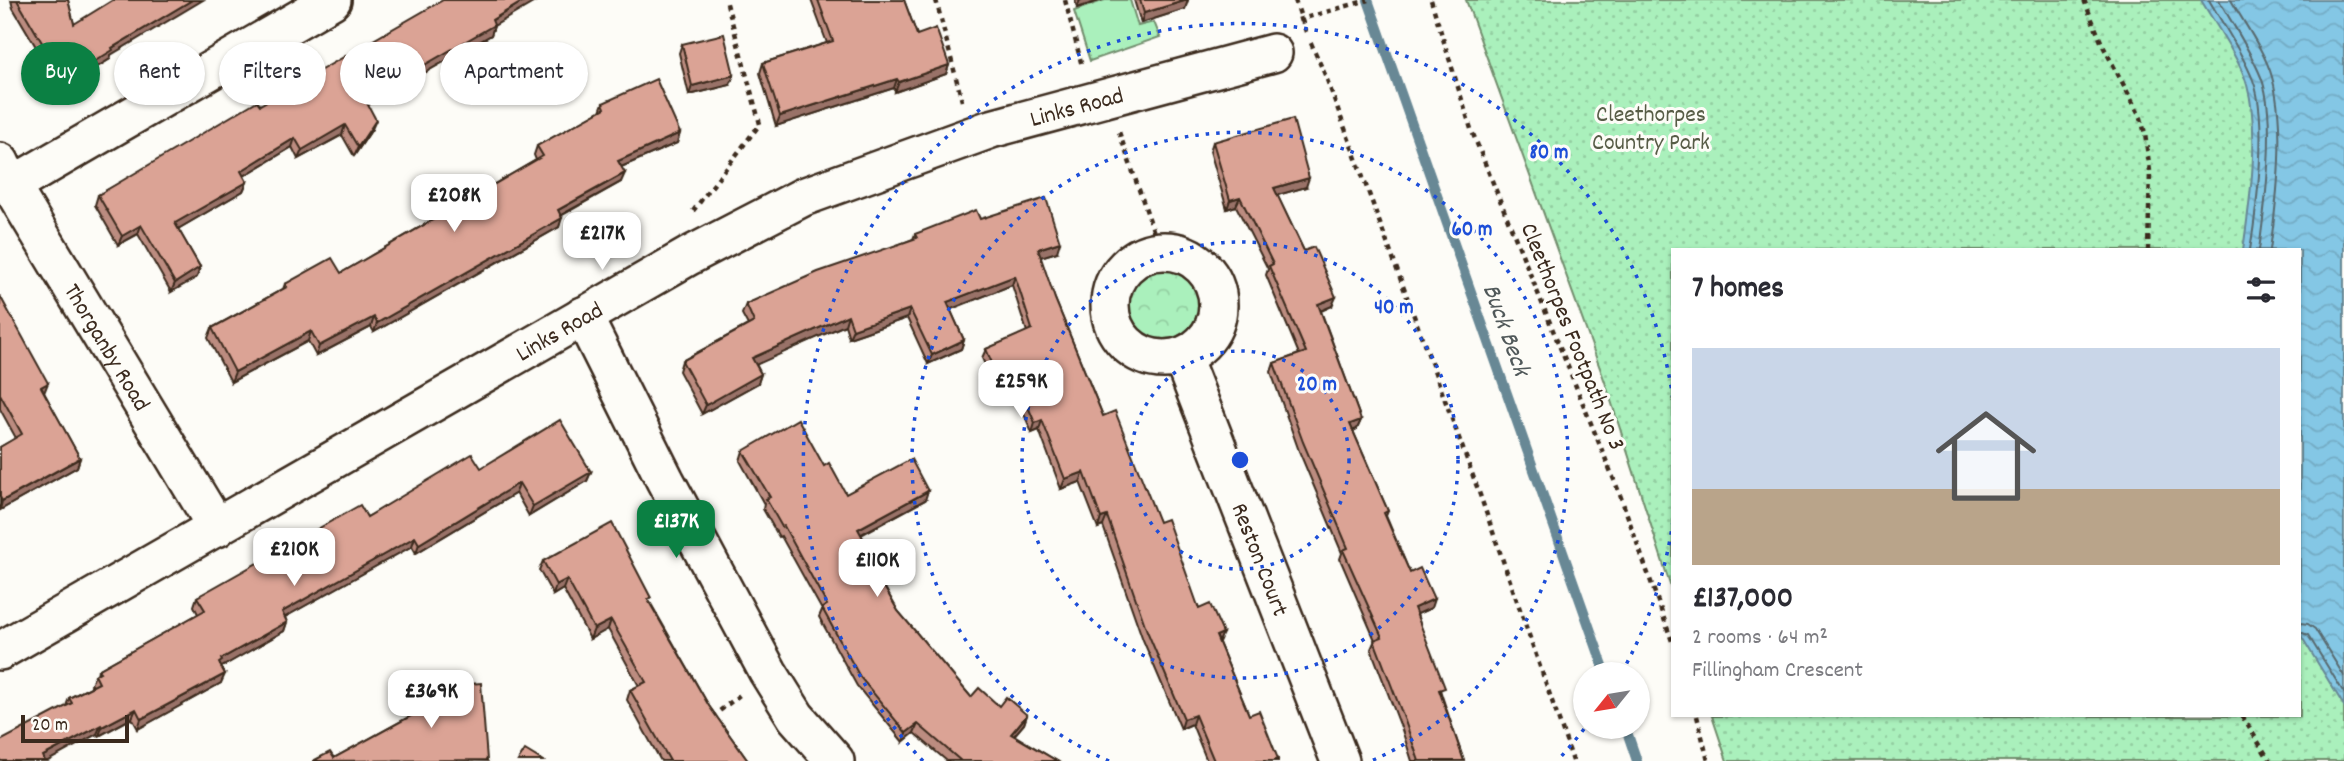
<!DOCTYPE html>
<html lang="en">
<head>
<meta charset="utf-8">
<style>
  body { margin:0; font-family:Dekko,sans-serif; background:#f2f2f3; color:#2b2b33; height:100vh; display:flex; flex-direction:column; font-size:26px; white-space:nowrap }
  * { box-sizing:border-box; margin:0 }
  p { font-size:23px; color:#7c7c81 }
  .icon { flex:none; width:38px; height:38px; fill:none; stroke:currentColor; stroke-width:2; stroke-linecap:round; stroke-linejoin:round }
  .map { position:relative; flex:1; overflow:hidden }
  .sheet { position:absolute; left:1671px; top:248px; width:630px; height:469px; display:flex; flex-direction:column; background:#fff; border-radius:0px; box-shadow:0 2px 5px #0004 }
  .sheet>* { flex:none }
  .hud { position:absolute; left:21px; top:42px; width:665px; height:63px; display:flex; gap:14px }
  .needle { width:46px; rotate:240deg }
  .fabs { position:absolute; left:1573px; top:662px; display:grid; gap:14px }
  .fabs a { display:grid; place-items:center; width:77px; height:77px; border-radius:50%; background:#fff; box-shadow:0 2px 5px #0004; font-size:35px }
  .scale { position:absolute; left:21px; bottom:18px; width:108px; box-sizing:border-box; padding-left:7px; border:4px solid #3b2a1e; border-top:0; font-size:19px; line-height:24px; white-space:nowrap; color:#3b2a1e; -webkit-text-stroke:5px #fdfcf7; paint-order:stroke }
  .price { position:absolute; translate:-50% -60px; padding:0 16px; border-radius:14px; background:#fff; color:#222; font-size:23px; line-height:46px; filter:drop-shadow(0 2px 4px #0008) }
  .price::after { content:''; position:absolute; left:50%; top:42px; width:21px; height:16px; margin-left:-10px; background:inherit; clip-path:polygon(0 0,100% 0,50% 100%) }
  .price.active { background:#0b8043; color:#fff }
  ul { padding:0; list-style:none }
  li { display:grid; align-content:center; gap:14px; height:371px; padding:0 21px }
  li span { display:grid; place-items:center; height:217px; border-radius:0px; color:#555 }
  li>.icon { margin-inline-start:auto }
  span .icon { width:126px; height:126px; fill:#fffc; stroke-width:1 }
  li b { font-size:30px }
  h2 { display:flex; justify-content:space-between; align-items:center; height:84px; padding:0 21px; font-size:30px }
  .pill { padding:0 24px; border-radius:32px; background:#fff; box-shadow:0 2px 5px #0004; font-size:24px; line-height:63px }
  .pill.active { background:#0b8043; color:#fff }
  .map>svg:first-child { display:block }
</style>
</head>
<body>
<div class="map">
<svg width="2344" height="761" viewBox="0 0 2344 761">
  <defs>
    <pattern id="forest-crowns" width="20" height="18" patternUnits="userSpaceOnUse" patternTransform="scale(1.75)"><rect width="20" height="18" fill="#aaf0bc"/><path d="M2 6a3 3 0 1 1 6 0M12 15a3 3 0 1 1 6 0" fill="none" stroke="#93cea1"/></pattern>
    <pattern id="park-dots" width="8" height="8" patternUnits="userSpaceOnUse" patternTransform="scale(1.75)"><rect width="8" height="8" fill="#aaf0bc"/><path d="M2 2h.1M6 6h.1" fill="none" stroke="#93cea1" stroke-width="1.8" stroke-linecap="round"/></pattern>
    <pattern id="water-waves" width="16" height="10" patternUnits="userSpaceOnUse" patternTransform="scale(1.75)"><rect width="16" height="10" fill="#84c7e5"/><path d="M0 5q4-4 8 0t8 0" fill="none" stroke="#73abc4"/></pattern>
  </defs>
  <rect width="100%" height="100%" fill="#fdfcf7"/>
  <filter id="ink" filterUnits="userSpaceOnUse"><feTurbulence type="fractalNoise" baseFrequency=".0143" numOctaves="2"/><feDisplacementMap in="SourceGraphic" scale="14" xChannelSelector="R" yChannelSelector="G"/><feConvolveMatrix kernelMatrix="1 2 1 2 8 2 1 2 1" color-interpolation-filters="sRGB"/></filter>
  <g filter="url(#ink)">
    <polygon fill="#aaf0bc" stroke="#728d6d" stroke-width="2" points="1105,0 1130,0 1138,26 1154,22 1160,37 1090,61 1074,11"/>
    <circle fill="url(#forest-crowns)" stroke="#728d6d" stroke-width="2" cx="1163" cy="302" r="37"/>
    <polygon fill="url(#park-dots)" stroke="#728d6d" stroke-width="2" points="1466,0 2344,0 2344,761 1727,761 1712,716 2300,716 2300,250 1673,250 1673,594 1605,382"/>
    <path fill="url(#water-waves)" stroke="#678895" stroke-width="2" d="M 2201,0 L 2344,0 L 2344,706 L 2300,634 L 2300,250 L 2243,250 C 2250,202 2260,132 2247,85 C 2241,61 2214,22 2201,0 Z"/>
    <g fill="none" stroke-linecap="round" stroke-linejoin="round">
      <g stroke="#58696e" stroke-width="2">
        <path d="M 2209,0 C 2224,26 2242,52 2253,80 C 2268,119 2257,208 2250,250"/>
        <path d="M 2219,0 C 2233,25 2250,50 2261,77 C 2277,116 2265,207 2259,250"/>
        <path d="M 2231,0 C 2244,23 2265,52 2272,77 C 2286,127 2277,199 2270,250"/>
        <polyline points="2300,623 2308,624 2315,629 2344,676"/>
        <polyline points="2300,632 2308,635 2344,693"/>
      </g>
      <g stroke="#678895" stroke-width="10">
        <polyline points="1368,0 1606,674"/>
        <polyline points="1625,726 1637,761"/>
      </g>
      <g stroke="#3b2a1e" stroke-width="42">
        <g id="street">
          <path id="s1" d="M 0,162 L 11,186 L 217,528"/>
          <polyline points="11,186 332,0"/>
          <circle cx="1164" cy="305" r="54"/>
          <polyline points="583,316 665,480 768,672 796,717 835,761"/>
          <path id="s2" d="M 1182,357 L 1340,761"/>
          <path id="s3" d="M 0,651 L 689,256 L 803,197 L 991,129 L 1273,53"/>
        </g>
      </g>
      <g stroke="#3b2a1e" stroke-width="4.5" stroke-dasharray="5 5" stroke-linecap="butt">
        <polyline points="936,0 962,101"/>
        <polyline points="1065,0 1082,66"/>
        <polyline points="1295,0 1306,32"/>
        <polyline points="1431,0 1471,129 1619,492 1673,644"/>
        <polyline points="2084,0 2102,44 2141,118 2145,134 2150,171 2148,250"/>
        <polyline points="1298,20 1368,0"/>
        <polyline points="1311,43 1326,77 1480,495 1573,761"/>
        <polyline points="1119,132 1160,250"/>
        <polyline points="693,211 760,124 726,0"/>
        <polyline points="1697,716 1708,761"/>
        <polyline points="2242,716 2270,761"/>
        <polyline points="712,717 741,694"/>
      </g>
      <use href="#street" stroke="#fdfcf7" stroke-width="37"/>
    </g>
    <g fill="#bc8c80" stroke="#3b2a1e" stroke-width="2">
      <polygon points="11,0 68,0 74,24 111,55 110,59 61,89 13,8"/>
      <polygon points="811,0 904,0 917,35 949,65 946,74 895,92 894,88 776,126 760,73 763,63 827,43"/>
      <polygon points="1075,0 1102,0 1077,8"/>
      <polygon points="1134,0 1188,0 1185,9 1141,23"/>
      <polygon points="494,26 491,35 368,105 372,129 354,156 342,135 298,159 292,147 244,176 247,182 243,191 178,229 200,267 197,277 171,292 138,234 118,245 95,205 98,195 260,105"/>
      <polygon points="682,44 730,85 689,95 679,53"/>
      <polygon points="603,103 680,133 677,143 621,167 621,182 561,216 559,227 374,332 371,327 316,356 308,341 231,382 208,338 212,328 283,289 285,284 341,273 536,160 534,155 537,146 600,111"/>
      <polygon points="1213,142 1306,187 1277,195 1304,251 1332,306 1321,311 1361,420 1357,429 1353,431 1388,511 1386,516 1410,573 1431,608 1417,614 1442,696 1464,761 1412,761 1402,730 1371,649 1375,640 1340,559 1342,553 1299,451 1271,372 1274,363 1299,354 1266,275 1268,269 1236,206 1227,209 1210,151"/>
      <polygon points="980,219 1057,252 1040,257 1055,299 1103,416 1159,522 1199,609 1219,643 1249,715 1278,759 1278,761 1207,761 1192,724 1181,729 1143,640 1103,526 1098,528 1080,482 1061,489 1039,430 1032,433 1014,390 999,396 982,358 986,349 1027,332 1012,285 950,309 964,340 961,349 928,364 907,318 849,338 845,325 756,364 761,374 758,383 702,414 679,371 682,361 748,325 742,314 746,304 913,239 915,234"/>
      <polygon points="0,296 44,393 80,458 77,467 0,510 0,447 16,438 0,409"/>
      <polygon points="743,451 824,466 846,494 925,500 861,535 869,549 867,556 898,611 971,697 1027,715 1024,724 1014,735 1057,761 947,761 914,733 903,742 857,686 819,617 822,610 781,536 779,537 763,509 764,504 740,461"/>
      <polygon points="481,468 591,472 587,481 529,516 516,493 416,553 412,546 285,617 287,622 284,631 221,667 221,683 138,729 132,718 99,736 66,706 69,698 93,686 91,684 95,675 97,674 98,670 198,614 194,606 197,597 367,517"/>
      <polygon points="543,561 650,602 709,706 748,761 661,761 627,700 630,690 639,686 608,629 590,639 563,589 553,595 539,570"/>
      <polygon points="420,688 487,761 334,758 418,712 416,698"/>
    </g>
    <g fill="#997268" stroke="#3b2a1e" stroke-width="2">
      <polygon points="192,0 203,0 111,55 110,59 61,89 64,80 112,48"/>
      <polygon points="525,0 538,0 494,26 491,35 366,106 367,98"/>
      <polygon points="1080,0 1102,0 1077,8"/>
      <polygon points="1188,0 1185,9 1141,23 1144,13"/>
      <polygon points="949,65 946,74 895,92 899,82"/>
      <polygon points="734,75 730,85 689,95 692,86"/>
      <polygon points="897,79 894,88 776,126 780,116"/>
      <polygon points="376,120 372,129 354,156 358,147"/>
      <polygon points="345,125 342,135 298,159 302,150"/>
      <polygon points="680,133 677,143 614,170 618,161"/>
      <polygon points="295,138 292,147 237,180 241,171"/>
      <polygon points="625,173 621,182 554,219 558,210"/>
      <polygon points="1309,178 1306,187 1271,197 1274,188"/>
      <polygon points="247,182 243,191 171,233 175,223"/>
      <polygon points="1240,197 1236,206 1227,209 1230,200"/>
      <polygon points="562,218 559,227 374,332 377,323"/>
      <polygon points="141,225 138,234 118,245 122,236"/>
      <polygon points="1060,242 1057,252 1034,259 1038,249"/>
      <polygon points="200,267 197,277 171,292 175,283"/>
      <polygon points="1015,276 1012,285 944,312 947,302"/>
      <polygon points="1336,297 1332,306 1315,313 1318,304"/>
      <polygon points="910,309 907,318 849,338 853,329"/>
      <polygon points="848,315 845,325 749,368 752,358"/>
      <polygon points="374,317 371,327 316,356 319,346"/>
      <polygon points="311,331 308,341 231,382 235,372"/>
      <polygon points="964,340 961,349 928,364 932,355"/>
      <polygon points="761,374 758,383 702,414 706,405"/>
      <polygon points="1017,381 1014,390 999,396 1002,387"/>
      <polygon points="48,383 44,393 41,387"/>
      <polygon points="1042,420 1039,430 1032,433 1035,423"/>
      <polygon points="1361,420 1357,429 1347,433 1350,424"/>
      <polygon points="80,458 77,467 0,510 2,501"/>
      <polygon points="591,472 587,481 529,516 533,506"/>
      <polygon points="1084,472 1080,482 1061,489 1065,479"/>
      <polygon points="519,483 516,493 416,553 419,544"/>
      <polygon points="928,491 925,500 854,538 858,529"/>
      <polygon points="1107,516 1103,526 1098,528 1101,518"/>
      <polygon points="415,537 412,546 278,621 282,612"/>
      <polygon points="567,579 563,589 553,595 556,585"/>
      <polygon points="1434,599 1431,608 1411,617 1414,608"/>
      <polygon points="611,620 608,629 590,639 594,629"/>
      <polygon points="287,622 284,631 220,668 219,663 221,659"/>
      <polygon points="1223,633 1219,642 1216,636"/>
      <polygon points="225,674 221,683 138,729 141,719"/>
      <polygon points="136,709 132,718 99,736 102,727"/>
      <polygon points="1027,715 1024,724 1008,743 1011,734"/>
      <polygon points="1195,715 1192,724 1181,729 1184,719"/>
      <polygon points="918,724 914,733 903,742 906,733"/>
      <polygon points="101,725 97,734 48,761 41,761 43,756"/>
    </g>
    <g fill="#dba395" stroke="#3b2a1e" stroke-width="2">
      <polygon points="17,0 68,0 74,24 113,0 192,0 112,48 113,50 64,80"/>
      <polygon points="443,0 525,0 492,20 494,25 367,98 369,101 367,103 376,120 358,147 345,125 302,150 295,138 241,171 247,182 175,223 200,267 175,283 141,225 122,236 98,195 257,101 260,105"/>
      <polygon points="818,0 904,0 917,35 936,28 949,65 899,82 897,79 780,116 763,63 833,41"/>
      <polygon points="1140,0 1187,0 1144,13"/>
      <polygon points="724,34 734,75 692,86 682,44"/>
      <polygon points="656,79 680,133 618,161 625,173 558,210 562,218 377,323 374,317 319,346 311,331 235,372 212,328 287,287 285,284 332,258 341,273 543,156 537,146 605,108 603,103"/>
      <polygon points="1293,119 1309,178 1274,188 1304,251 1314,247 1336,297 1318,304 1361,420 1350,424 1388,511 1384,513 1410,573 1420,568 1434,599 1414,608 1445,688 1439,690 1464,761 1419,761 1405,721 1374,640 1382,637 1343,550 1348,548 1303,442 1274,363 1306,352 1269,266 1273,264 1240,197 1230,200 1213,142"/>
      <polygon points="1046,198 1060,242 1038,249 1055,299 1103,416 1115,411 1159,522 1167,519 1199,609 1210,604 1223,633 1216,636 1249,715 1259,711 1278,759 1274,761 1214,761 1195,715 1184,719 1147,631 1107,516 1101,518 1084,472 1065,479 1042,420 1035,423 1017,381 1002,387 986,349 1032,329 1015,276 947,302 964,340 932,355 910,309 853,329 848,315 752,358 761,374 706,405 682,361 754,322 746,304 818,272 917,238 915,234 976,210 980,219"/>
      <polygon points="0,296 48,383 41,387 80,458 2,501 0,497 0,447 22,434 0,394"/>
      <polygon points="798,419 824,466 829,463 846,494 911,459 928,491 858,529 869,549 864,552 898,611 971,697 979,688 999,706 1006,697 1027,715 1011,734 1057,761 961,761 918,724 906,733 860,677 822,608 827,605 784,526 782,527 766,499 770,497 743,451"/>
      <polygon points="560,420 591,472 533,506 519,483 419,544 415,537 282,612 287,622 221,659 222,661 219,663 225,674 141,719 136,709 102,727 101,725 43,756 45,761 0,761 0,741 72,703 69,698 99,683 95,675 100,672 98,670 205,610 197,597 360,505 367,517 472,454 481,468"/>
      <polygon points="612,523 651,598 648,600 709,706 748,761 670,761 630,690 646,682 611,620 594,629 567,579 556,585 543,561"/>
      <polygon points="481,683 487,760 313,761 330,752 334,758 422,710 420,688"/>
      <polygon points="525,750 543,761 518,761"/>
    </g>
  </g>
  <g fill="none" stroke="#1d4ed8" stroke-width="3.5" stroke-dasharray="3.5 7">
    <circle cx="1240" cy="460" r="109"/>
    <circle cx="1240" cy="460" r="218"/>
    <path d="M1109 761A328 328 0 1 1 1371 761"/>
    <path d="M1673 521A437 437 0 0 1 1622 672M1584 729A437 437 0 0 1 1557 761M923 761A437 437 0 1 1 1673 399"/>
  </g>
  <g text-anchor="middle" stroke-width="6" stroke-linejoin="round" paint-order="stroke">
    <g font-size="24" fill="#3b2a1e" stroke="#fdfcf7">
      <text dy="8" stroke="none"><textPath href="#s3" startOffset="1211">Links Road</textPath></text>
      <text dy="8" stroke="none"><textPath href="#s3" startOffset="644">Links Road</textPath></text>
      <text transform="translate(1574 336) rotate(68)" y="8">Cleethorpes Footpath No 3</text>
      <text dy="8" stroke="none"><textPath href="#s1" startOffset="214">Thorganby Road</textPath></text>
      <text dy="8" stroke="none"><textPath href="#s2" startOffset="217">Reston Court</textPath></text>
    </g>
    <g font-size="24" fill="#575c46" stroke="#fdfcf7">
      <text x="1651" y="121">Cleethorpes<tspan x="1651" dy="28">Country Park</tspan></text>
    </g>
    <g font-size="26" font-style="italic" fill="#51595a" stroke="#fdfcf7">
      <text transform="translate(1508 329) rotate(70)" y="9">Buck Beck</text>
    </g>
  </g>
  <circle cx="1240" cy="460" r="10" fill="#1d4ed8" stroke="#fdfcf7" stroke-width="3.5"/>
  <g font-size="21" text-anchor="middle" font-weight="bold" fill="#1d4ed8" stroke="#fdfcf7" stroke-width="6" stroke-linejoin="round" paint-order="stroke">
    <text x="1549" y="158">80 m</text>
    <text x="1472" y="235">60 m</text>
    <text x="1394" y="313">40 m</text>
    <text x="1317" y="390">20 m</text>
  </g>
</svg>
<div class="fabs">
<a><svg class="needle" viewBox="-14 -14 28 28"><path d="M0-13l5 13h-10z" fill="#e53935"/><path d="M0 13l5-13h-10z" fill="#7c7c81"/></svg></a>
</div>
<div class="scale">20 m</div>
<b class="price" style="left:454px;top:234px">£208K</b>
<b class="price" style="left:602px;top:272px">£217K</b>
<b class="price" style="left:1021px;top:420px">£259K</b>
<b class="price active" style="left:676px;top:560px">£137K</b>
<b class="price" style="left:294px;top:588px">£210K</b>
<b class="price" style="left:877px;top:599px">£110K</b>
<b class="price" style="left:431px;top:730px">£369K</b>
<div class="hud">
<a class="pill active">Buy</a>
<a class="pill">Rent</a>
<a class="pill">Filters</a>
<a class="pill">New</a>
<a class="pill">Apartment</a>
</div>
<section class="sheet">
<h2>7 homes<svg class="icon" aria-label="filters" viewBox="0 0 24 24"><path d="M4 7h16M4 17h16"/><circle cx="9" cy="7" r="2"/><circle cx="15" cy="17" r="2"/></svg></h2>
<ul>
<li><span style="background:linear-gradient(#c9d6e8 65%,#b9a48a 0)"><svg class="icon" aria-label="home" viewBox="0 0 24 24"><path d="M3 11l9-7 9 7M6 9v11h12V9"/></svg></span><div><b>£137,000</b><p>2 rooms · 64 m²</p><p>Fillingham Crescent</p></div></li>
</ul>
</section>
</div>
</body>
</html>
